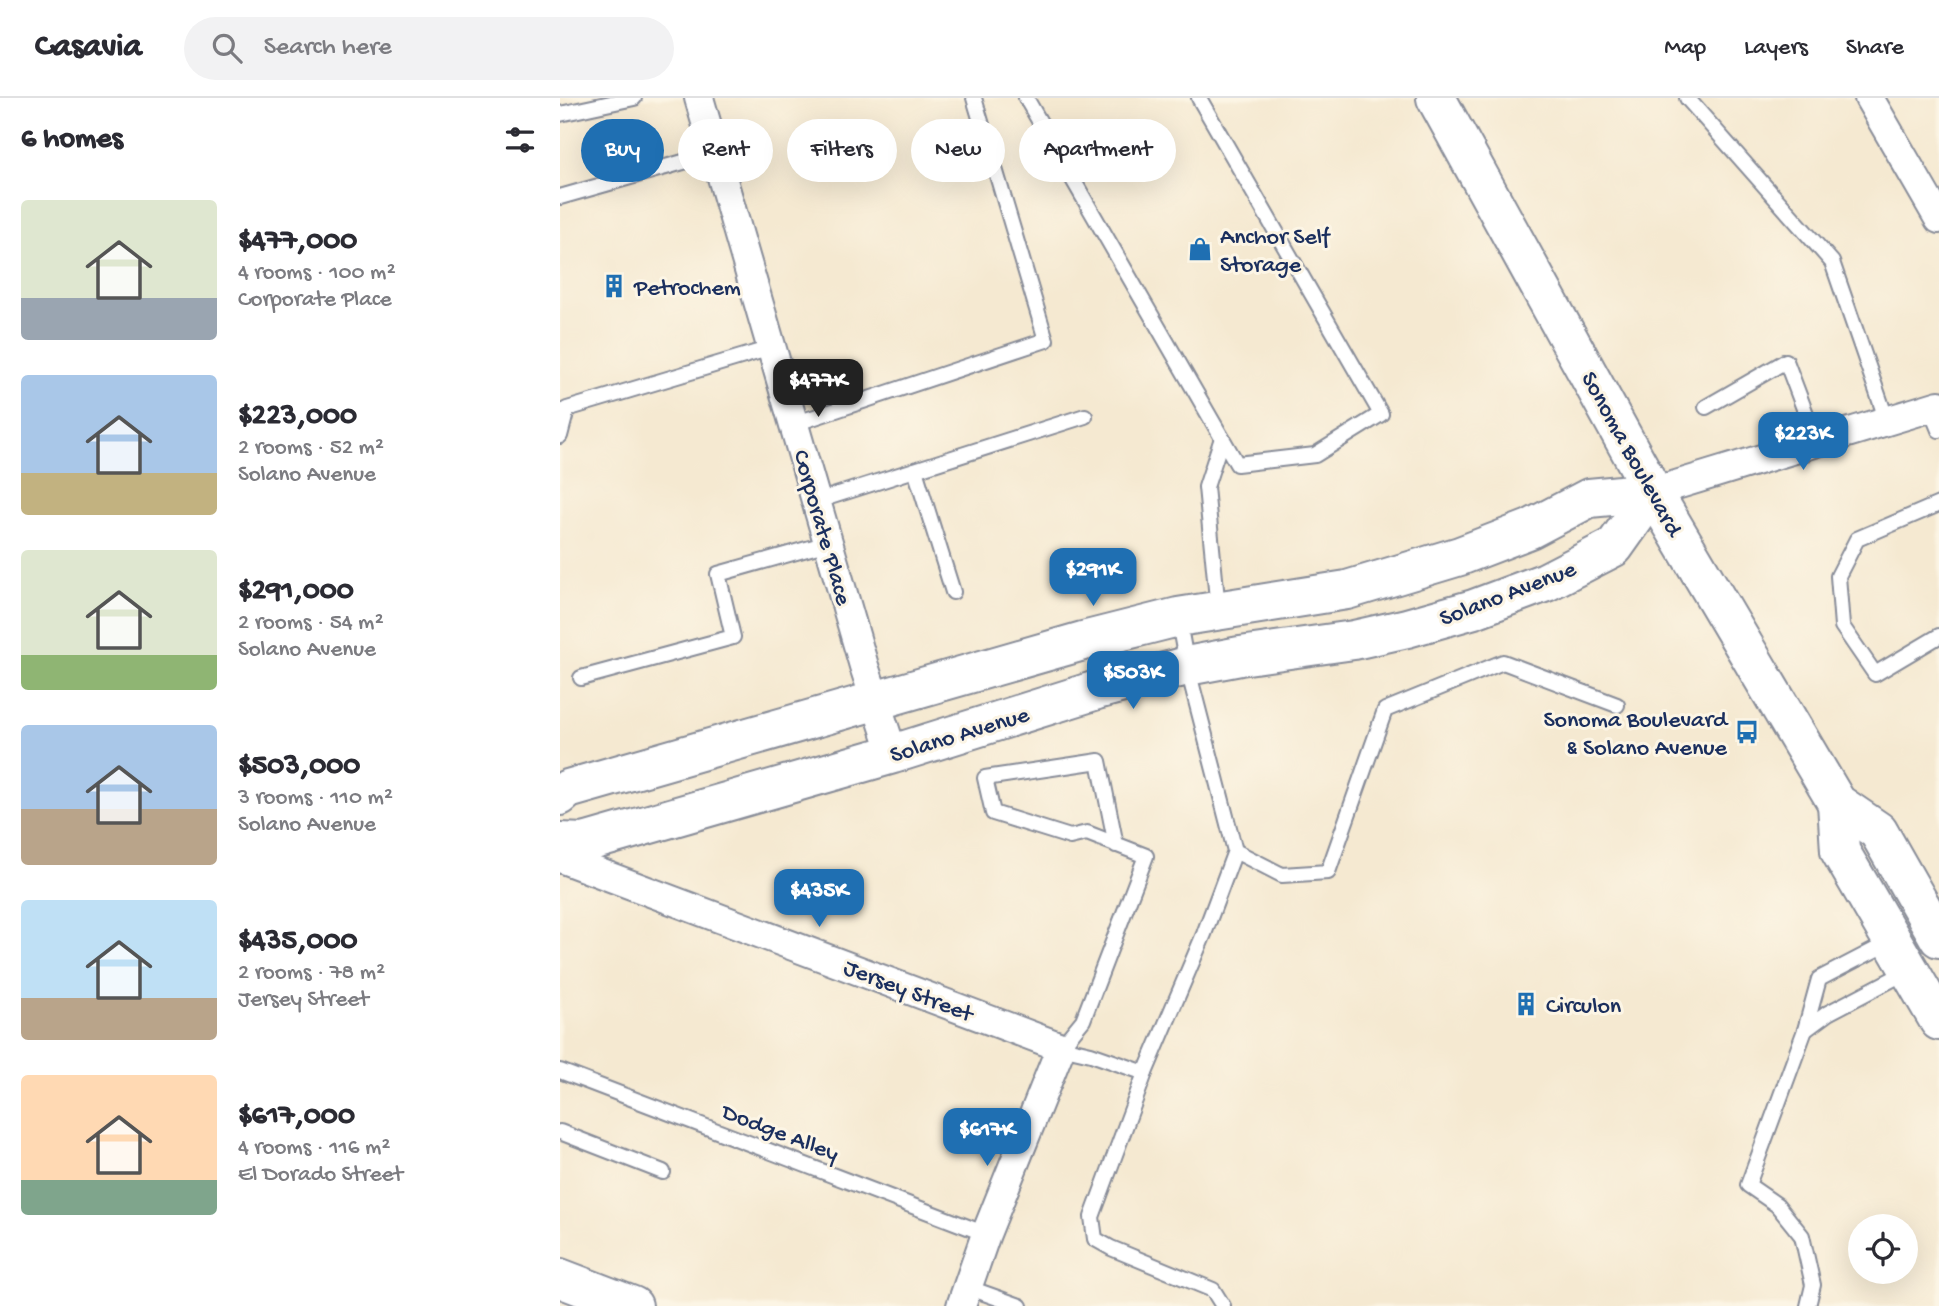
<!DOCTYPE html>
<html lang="en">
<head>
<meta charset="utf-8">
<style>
  body { margin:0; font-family:"Gochi Hand",sans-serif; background:#f2f2f3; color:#2b2b33; height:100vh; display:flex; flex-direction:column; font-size:26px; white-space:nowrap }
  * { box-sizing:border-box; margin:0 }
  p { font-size:23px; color:#7c7c81 }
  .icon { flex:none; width:38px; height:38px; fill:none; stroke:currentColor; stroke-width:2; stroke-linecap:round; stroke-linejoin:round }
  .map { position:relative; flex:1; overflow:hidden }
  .details { display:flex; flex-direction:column; background:#fff; width:560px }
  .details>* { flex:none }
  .top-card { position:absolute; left:21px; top:21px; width:665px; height:63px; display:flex; gap:14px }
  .buttons { position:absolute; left:1288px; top:1116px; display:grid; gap:14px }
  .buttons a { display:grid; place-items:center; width:70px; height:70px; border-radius:50%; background:#fff; box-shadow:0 7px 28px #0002; font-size:35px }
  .price { position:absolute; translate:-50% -60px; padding:0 16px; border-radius:14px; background:#1f6fb2; color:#fff; font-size:23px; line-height:46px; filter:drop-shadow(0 2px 4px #0008) }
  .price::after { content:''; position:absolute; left:50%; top:42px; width:21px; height:16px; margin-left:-10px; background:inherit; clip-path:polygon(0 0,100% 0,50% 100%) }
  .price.on { background:#222; color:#fff }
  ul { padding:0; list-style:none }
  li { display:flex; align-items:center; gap:21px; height:175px; padding:0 21px }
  li span { display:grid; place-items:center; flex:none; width:196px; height:140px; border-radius:7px; color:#555 }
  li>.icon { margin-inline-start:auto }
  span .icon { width:84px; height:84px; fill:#fffc; stroke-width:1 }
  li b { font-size:30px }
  h2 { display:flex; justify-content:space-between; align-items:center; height:84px; padding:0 21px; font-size:30px }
  .tag { padding:0 24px; border-radius:32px; background:#fff; box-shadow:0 7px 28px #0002; font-size:24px; line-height:63px }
  .tag.on { background:#1f6fb2; color:#fff }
  header { display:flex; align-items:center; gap:42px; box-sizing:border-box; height:98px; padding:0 35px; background:#fff; border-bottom:2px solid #e1e1e2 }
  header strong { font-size:33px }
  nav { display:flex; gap:38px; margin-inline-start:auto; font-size:24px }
  .search { width:490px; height:63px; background:#f2f2f3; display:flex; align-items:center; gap:18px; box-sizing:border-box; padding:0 24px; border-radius:38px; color:#7c7c81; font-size:26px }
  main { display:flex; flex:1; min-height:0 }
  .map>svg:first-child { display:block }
</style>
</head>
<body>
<header>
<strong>Casavia</strong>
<div class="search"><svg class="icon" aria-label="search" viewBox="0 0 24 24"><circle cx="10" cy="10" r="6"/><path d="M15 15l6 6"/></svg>Search here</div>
<nav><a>Map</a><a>Layers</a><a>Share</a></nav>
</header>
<main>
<section class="details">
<h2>6 homes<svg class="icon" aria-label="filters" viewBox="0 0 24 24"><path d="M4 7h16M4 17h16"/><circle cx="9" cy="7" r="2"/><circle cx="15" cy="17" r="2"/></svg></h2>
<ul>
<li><span style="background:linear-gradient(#dfe7d0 70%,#9aa5b1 0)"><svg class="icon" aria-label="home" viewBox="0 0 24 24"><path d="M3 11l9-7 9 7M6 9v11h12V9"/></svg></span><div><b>$477,000</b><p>4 rooms · 100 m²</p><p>Corporate Place</p></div></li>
<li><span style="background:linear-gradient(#a9c7e8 70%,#c2b280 0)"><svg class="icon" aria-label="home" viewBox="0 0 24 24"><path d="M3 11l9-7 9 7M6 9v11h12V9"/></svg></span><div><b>$223,000</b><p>2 rooms · 52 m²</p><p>Solano Avenue</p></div></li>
<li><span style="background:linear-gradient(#dfe7d0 75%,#8fb573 0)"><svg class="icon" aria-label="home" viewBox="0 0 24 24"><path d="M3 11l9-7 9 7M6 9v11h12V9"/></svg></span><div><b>$291,000</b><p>2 rooms · 54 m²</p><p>Solano Avenue</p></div></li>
<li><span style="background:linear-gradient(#a9c7e8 60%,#b9a48a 0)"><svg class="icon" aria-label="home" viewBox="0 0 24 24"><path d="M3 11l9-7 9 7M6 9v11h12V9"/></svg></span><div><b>$503,000</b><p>3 rooms · 110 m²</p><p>Solano Avenue</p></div></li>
<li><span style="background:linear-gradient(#bfe0f5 70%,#b9a48a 0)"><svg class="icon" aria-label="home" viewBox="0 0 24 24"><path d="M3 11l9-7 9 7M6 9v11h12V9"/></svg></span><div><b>$435,000</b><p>2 rooms · 78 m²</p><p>Jersey Street</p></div></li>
<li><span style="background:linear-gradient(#ffd9b3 75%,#7fa58c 0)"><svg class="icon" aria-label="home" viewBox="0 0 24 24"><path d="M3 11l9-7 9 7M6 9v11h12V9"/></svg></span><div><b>$617,000</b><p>4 rooms · 116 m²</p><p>El Dorado Street</p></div></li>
</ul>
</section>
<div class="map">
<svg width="1379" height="1208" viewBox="0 0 1379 1208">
  <rect width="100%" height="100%" fill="#fcf5e5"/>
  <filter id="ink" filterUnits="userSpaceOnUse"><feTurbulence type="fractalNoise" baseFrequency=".0143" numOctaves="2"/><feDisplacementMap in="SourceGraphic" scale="14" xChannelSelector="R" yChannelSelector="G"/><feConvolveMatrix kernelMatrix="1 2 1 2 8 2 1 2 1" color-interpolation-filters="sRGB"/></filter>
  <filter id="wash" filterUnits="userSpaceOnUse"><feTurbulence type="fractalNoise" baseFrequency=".00686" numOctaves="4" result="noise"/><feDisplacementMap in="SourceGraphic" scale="28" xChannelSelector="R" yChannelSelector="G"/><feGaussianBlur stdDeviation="1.57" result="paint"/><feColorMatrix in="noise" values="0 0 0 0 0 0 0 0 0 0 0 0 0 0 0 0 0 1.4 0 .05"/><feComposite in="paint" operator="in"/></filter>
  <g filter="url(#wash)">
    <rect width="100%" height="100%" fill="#f5e9d1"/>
  </g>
  <g filter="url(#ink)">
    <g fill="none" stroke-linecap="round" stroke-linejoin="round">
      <g stroke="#888c98" stroke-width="18">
        <g id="lane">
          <polyline points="466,0 677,366 755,357 821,316 639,0"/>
          <polyline points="1127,0 1272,164 1327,323"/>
          <polyline points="0,16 74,0"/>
          <polyline points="0,99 155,55"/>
          <polyline points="1146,309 1226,263 1257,345"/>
          <polyline points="1370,310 1379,332"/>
          <polyline points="234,326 486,242 414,0"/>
          <polyline points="0,338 7,311 211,250"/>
          <polyline points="355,372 393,494"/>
          <polyline points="257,403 525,318"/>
          <polyline points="1379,406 1297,441 1278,478 1282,528 1315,576 1379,538"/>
          <polyline points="658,511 646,389 662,340"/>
          <polyline points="618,519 627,568 675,753 644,836 585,975 532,1119 535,1141 551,1150 653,1192 663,1208"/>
          <polyline points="21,580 173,539 158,476 268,445"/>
          <polyline points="556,747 539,663 425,680 433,715 510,739 527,735 586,758 523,922 501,949 531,956 585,975"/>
          <polyline points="675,753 722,777 768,774 825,612 943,564 1057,607"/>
          <polyline points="1332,843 1259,881 1245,932 1268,915 1348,873"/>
          <polyline points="1245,932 1188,1087 1217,1107 1242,1138 1253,1187 1248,1208"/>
          <polyline points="0,973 426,1136"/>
          <polyline points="0,1034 103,1074"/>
          <polyline points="407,1189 460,1208"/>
        </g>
      </g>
      <g stroke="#888c98" stroke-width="32">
        <g id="street">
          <polyline points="139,0 304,568 333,656"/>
          <polyline points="1309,0 1379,121"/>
          <polyline points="1093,394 1379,307"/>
          <polyline points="0,760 501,949 426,1136 401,1208"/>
        </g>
      </g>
      <g stroke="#888c98" stroke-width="42">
        <g id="secondary">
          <polyline points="0,698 8,691 523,543 618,519 787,492 900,458 970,431 1029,400 1093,394"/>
          <polyline points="0,744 24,745 333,656 537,592 627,568 680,558 794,542 847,530 914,511 986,484 1054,449 1093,394"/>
        </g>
      </g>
      <g stroke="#888c98" stroke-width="42">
        <g id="primary">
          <polyline points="876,0 1093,394 1277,705 1318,733 1379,840"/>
          <polyline points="1277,705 1280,753 1379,923"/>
          <polyline points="0,1180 73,1208"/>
        </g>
      </g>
      <use href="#lane" stroke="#fff" stroke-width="14"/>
      <use href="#street" stroke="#fff" stroke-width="28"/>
      <use href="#secondary" stroke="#fff" stroke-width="38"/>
      <use href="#primary" stroke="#fff" stroke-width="38"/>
    </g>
  </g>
  <defs>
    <g id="shop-bare" transform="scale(1.89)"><path d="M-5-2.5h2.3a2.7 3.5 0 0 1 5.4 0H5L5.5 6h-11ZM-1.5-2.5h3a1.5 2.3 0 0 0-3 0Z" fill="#1f6fb2" stroke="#fcf5e5" stroke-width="2.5" paint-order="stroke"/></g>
    <g id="building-bare" transform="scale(1.89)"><path d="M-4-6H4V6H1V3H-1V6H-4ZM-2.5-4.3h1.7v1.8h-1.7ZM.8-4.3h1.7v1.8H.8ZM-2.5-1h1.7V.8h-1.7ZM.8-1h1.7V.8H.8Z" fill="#1f6fb2" stroke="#fcf5e5" stroke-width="2.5" paint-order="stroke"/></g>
    <g id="bus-bare" transform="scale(1.89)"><path d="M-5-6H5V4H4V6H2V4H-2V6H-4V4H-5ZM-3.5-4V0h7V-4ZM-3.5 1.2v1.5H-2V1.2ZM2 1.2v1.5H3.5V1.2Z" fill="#1f6fb2" stroke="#fcf5e5" stroke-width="2.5" paint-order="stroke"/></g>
  </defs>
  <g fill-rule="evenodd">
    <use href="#shop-bare" x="640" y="151"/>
    <use href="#building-bare" x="54" y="188"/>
    <use href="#bus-bare" x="1187" y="634"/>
    <use href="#building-bare" x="966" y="906"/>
  </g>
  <g text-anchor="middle" stroke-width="6" stroke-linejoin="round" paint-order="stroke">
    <g font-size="24" fill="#1b2f5e" stroke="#fcf5e5" text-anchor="start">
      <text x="660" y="145">Anchor Self<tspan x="660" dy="28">Storage</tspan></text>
      <text x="74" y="196">Petrochem</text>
      <text x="1167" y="628" text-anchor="end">Sonoma Boulevard<tspan x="1167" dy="28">&amp; Solano Avenue</tspan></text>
      <text x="986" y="914">Circulon</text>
    </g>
    <g font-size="24" fill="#1b2f5e" stroke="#fcf5e5">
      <text transform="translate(1073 355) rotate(61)" y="8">Sonoma Boulevard</text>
      <text transform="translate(264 429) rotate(74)" y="8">Corporate Place</text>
      <text transform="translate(947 494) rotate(-21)" y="8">Solano Avenue</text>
      <text transform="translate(399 635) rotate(-17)" y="8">Solano Avenue</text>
      <text transform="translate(349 891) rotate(21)" y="8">Jersey Street</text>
      <text transform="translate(221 1033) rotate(21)" y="8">Dodge Alley</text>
    </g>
  </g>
</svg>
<div class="buttons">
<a><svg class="icon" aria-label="locate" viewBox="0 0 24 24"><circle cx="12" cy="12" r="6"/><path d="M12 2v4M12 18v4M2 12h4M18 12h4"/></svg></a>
</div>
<b class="price on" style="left:258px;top:321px">$477K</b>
<b class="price" style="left:1243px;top:374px">$223K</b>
<b class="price" style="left:533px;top:510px">$291K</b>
<b class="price" style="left:573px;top:613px">$503K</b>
<b class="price" style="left:259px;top:831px">$435K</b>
<b class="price" style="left:427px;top:1070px">$617K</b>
<div class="top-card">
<a class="tag on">Buy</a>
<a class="tag">Rent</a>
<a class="tag">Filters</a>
<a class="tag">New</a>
<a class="tag">Apartment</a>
</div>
</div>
</main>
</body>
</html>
